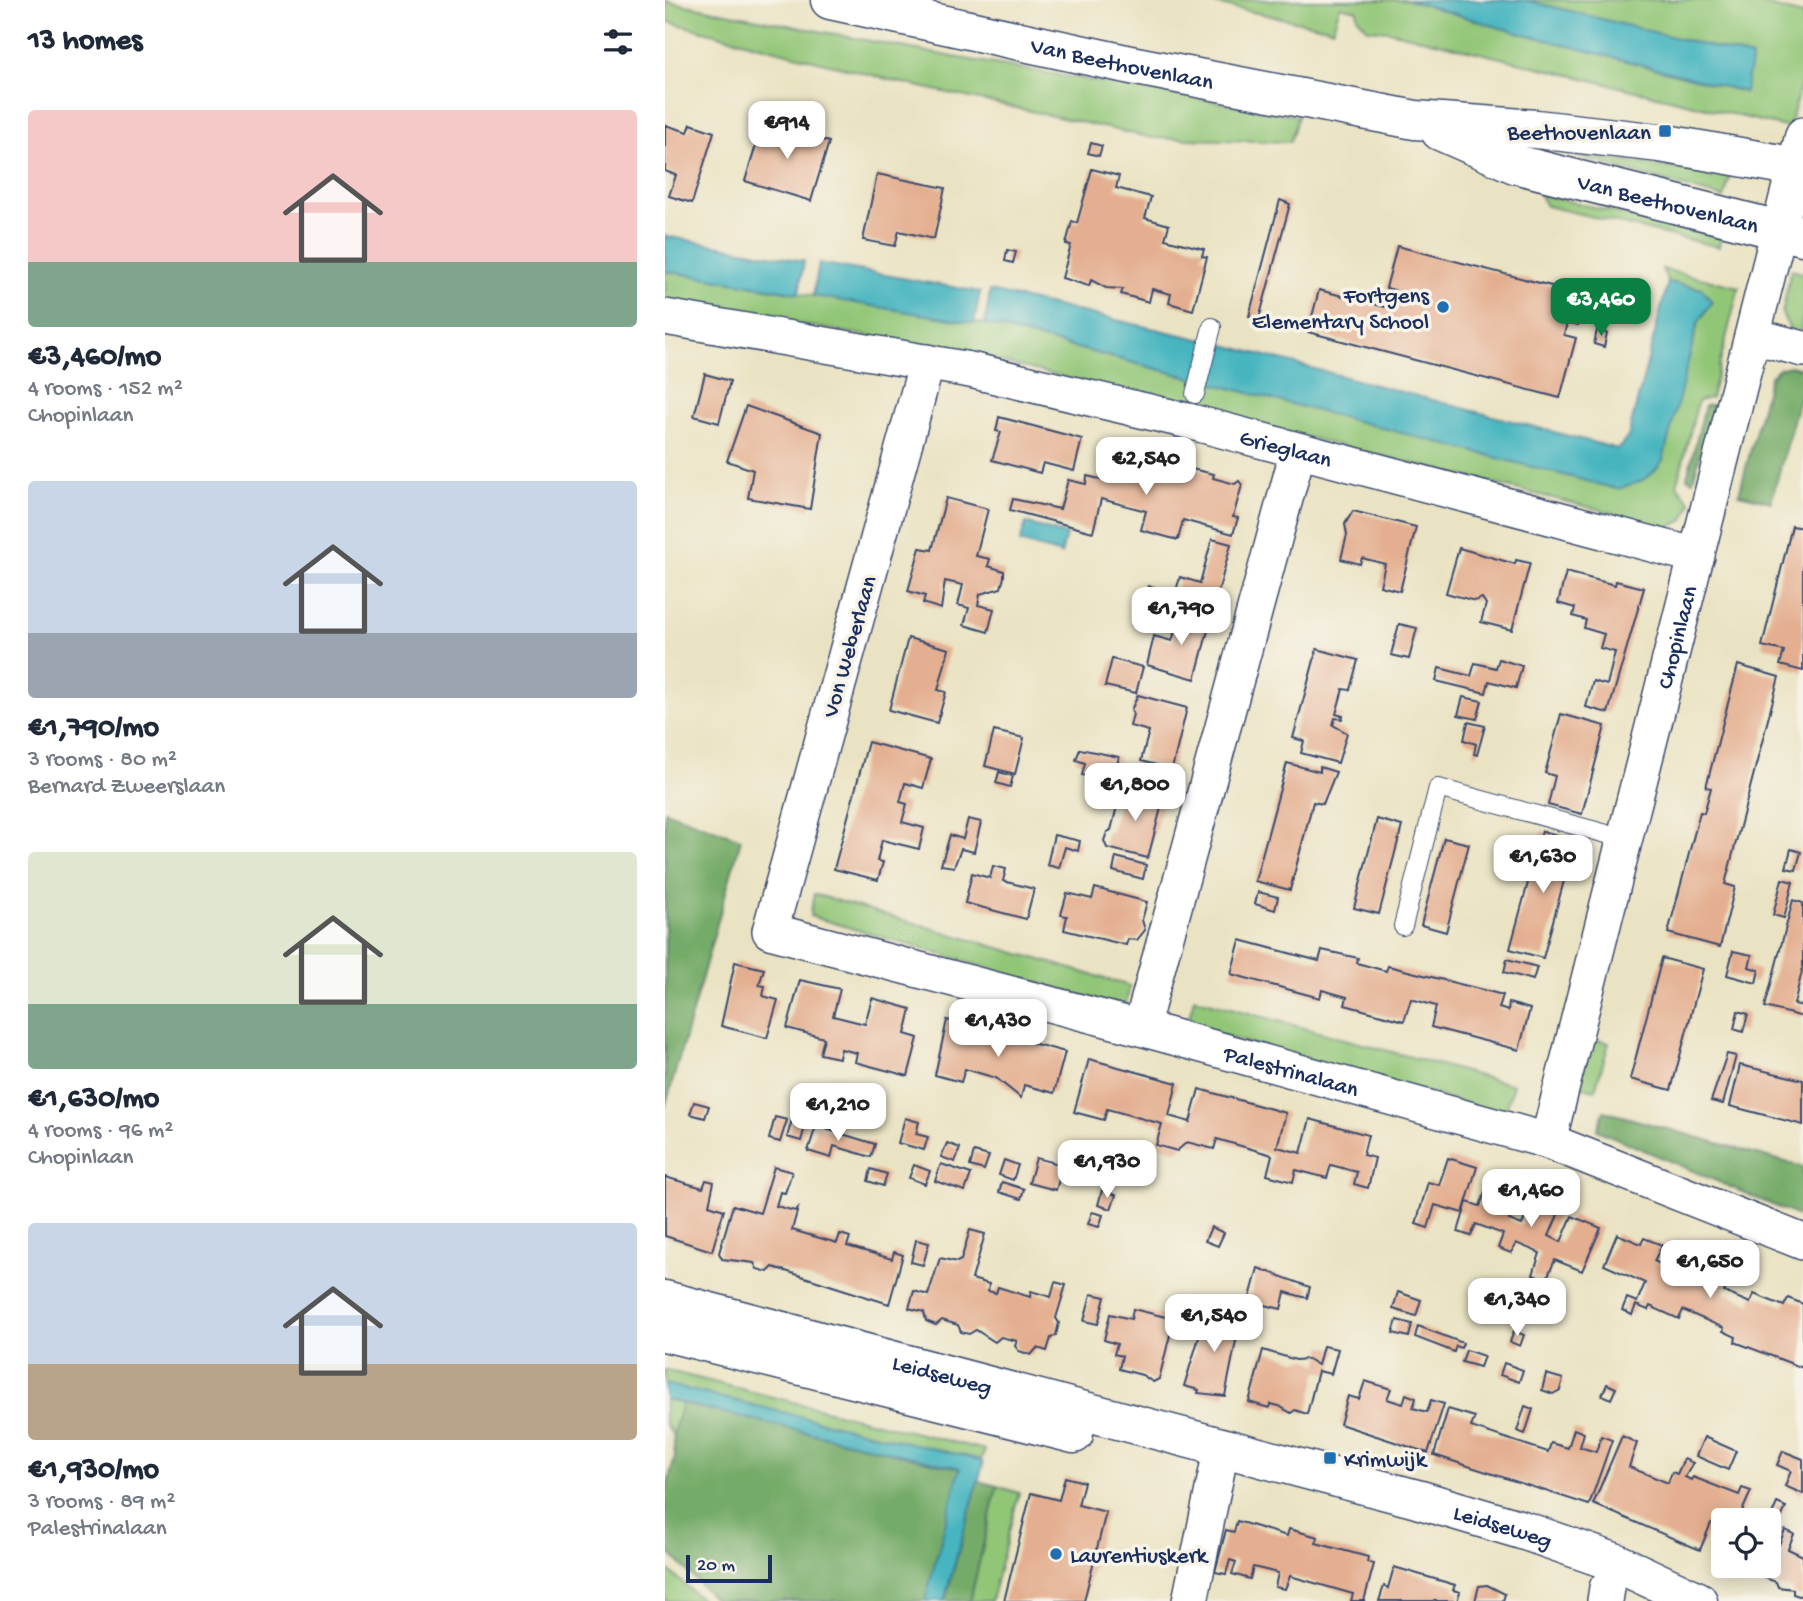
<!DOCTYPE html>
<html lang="en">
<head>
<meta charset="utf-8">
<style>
  body { margin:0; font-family:"Gochi Hand",sans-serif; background:#f6f6f7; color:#1f2937; height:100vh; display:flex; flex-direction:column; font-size:26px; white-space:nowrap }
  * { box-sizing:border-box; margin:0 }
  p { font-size:23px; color:#747a83 }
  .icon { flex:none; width:38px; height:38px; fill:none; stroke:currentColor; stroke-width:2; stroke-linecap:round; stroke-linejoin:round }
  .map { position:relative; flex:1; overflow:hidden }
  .panel { display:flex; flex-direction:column; background:#fff; width:665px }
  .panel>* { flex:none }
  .controls { position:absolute; left:1046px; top:1508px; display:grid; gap:14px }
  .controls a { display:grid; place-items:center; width:70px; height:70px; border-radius:7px; background:#fff; box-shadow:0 4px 18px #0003; font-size:35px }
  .scale { position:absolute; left:21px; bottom:18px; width:86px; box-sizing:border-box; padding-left:7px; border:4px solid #1b2f5e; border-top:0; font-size:19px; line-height:24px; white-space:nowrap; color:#1b2f5e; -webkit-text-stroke:5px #f7f3e8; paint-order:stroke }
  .price { position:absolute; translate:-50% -60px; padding:0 16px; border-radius:14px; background:#fff; color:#222; font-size:23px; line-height:46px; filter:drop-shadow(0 2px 4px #0008) }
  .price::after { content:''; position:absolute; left:50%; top:42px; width:21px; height:16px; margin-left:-10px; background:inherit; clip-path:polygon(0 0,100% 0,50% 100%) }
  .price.active { background:#0b8043; color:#fff }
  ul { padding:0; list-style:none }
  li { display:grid; align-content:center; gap:14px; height:371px; padding:0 28px }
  li span { display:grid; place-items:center; height:217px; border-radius:7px; color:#555 }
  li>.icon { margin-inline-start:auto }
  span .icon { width:126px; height:126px; fill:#fffc; stroke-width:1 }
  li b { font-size:30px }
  h2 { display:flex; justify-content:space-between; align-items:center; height:84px; padding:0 28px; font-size:30px }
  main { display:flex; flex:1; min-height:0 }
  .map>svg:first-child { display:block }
</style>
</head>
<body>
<main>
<section class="panel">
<h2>13 homes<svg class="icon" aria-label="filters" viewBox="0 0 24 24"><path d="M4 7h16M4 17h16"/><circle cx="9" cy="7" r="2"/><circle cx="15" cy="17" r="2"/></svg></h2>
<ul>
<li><span style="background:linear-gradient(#f6c9c9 70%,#7fa58c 0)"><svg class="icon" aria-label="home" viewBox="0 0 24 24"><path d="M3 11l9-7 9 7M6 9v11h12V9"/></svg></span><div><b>€3,460/mo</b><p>4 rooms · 152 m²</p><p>Chopinlaan</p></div></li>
<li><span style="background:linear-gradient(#c9d6e8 70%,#9aa5b1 0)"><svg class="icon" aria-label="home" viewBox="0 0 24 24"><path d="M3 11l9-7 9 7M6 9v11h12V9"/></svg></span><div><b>€1,790/mo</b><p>3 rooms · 80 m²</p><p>Bernard Zweerslaan</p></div></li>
<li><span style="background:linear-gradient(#dfe7d0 70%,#7fa58c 0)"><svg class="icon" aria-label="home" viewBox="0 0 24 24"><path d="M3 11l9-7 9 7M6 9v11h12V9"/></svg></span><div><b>€1,630/mo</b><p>4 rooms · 96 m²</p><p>Chopinlaan</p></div></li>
<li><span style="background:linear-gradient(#c9d6e8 65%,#b9a48a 0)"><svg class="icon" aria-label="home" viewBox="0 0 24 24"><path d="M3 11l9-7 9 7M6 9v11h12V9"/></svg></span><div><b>€1,930/mo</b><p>3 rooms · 89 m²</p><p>Palestrinalaan</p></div></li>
</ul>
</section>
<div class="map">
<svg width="1138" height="1601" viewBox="0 0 1138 1601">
  <rect width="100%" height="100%" fill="#f7f3e8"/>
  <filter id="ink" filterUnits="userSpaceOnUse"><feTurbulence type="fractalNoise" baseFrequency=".0143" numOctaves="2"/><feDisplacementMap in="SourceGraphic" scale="14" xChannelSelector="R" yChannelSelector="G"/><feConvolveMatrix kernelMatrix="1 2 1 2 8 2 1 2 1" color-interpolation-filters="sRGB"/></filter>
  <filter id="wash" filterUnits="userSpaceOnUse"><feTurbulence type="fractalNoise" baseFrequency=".00686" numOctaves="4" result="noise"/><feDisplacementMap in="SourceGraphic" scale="28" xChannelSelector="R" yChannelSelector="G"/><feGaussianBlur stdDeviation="1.57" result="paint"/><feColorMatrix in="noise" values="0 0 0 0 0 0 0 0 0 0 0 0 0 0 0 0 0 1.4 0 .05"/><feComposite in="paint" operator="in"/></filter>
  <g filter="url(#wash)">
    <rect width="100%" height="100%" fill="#eae3c3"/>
    <g fill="#92c677" stroke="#567a6a" stroke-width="2">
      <polygon points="531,0 744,0 836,28 1079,92 1087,57 861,0 1081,0 1138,15 1138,76 1124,128 724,31 703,29 692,17 692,10 675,6 668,29"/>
      <polygon points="0,1 283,56 633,116 625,142 488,138 233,82 0,21"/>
      <polygon points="900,153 1065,176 1059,198"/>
      <polygon points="874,194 1056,238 1054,247 881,206"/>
      <polygon points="997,269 1074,287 1046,398 1033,401 1012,485 1026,503 1019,520 1004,527 297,352 0,301 0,271 320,324 952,489 1033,323 1047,302 1037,289 1003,282"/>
      <polygon points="1126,270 1138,273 1138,317 1135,333 1126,331 1117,314"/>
      <polygon points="149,894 465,986 460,1008 145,916"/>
      <polygon points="529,998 848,1085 840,1114 522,1026"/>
      <polygon points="924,1038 944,1043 930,1090 910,1085"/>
      <polygon points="0,1370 320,1450 316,1460 0,1384"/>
      <polygon points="0,1399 17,1403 8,1435 0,1424"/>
      <polygon points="332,1486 354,1493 326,1601 305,1601"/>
      <polygon points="0,1567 38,1601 0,1601"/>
    </g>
    <g fill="#75ab68" stroke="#486d63" stroke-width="2">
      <polygon points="1125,366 1138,369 1138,384 1106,502 1074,494 1105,377 1113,369"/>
      <polygon points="1048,405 1028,481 1022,478 1040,406"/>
      <polygon points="0,811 76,839 0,1108"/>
      <polygon points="939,1111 1138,1167 1138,1218 932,1130"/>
      <polygon points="17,1403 296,1469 260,1601 51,1601 0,1548 0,1494 10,1456 8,1435"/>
      <polygon points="313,1481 332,1486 305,1601 280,1601"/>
    </g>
    <g fill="#47b5c0" stroke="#31728f" stroke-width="2">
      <polygon points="744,0 861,0 1087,57 1080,92 836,28"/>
      <polygon points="0,236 139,261 134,293 0,271"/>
      <polygon points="154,263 315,292 309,323 148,296"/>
      <path d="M 1003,282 L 1037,289 L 1047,302 L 1033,323 L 998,460 C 986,479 972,484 952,489 L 320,324 L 325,291 L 556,344 L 953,449 L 963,437 Z"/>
      <polygon points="361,523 401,535 396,554 355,542"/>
      <polygon points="0,1384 316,1460 318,1464 279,1601 260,1601 295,1468 0,1399"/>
    </g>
    <g id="blocks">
      <g fill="#e4af90">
        <polygon points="98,122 164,142 146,201 80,181"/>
        <polygon points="26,124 49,132 27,203 4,196 11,175 0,171 0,125 23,132"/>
        <polygon points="426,143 437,146 434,156 423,153"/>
        <polygon points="427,169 454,176 451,188 486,197 480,218 504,225 500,239 539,249 537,256 542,257 528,310 504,303 506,294 487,289 484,302 456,294 458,289 441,288 426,280 424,286 397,278 406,245 401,244 407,221 412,223"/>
        <polygon points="212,174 280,188 269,239 234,231 230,246 198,240"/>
        <polygon points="615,200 625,204 594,319 584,316"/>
        <polygon points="732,246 921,295 913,325 902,322 899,335 911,338 895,398 643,332 654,290 724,308 729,290 721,288"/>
        <polygon points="342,250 351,252 348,263 340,261"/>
        <polygon points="932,330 942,333 939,347 929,344"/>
        <polygon points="40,374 65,381 54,423 29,416"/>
        <polygon points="81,406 157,433 145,509 83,498 88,470 62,461"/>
        <polygon points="334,417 417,439 409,471 378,463 375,473 327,460 336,432 331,431"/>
        <polygon points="452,448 454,453 549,474 548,478 570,484 574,481 577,485 568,517 573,518 568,534 518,520 513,540 476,530 481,511 436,499 428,532 345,510 348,499 395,509 403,480 421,484 422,476 439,480 447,451"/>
        <polygon points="281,498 323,509 311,556 325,559 323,566 339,571 339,577 336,588 315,594 313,605 329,609 323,632 299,625 304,608 293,605 298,585 280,581 276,609 258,603 260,596 243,591 255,548 267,550"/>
        <polygon points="688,511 751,527 735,591 715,586 720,564 697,558 695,564 676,559 682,535 680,524"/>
        <polygon points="1127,526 1138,528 1138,671 1115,665 1119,651 1097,646"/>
        <polygon points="547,539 566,544 550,604 510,594 515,577 535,583"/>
        <polygon points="794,548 850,564 851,560 865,563 847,630 816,622 821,604 817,598 810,601 781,593"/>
        <polygon points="901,572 950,585 951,581 979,588 943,713 921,707 928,681 942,685 950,652 935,648 939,634 919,628 921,620 908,616 910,608 893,603"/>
        <polygon points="483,586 506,592 502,608 478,601"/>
        <polygon points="516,611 546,619 530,679 482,665 489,636 507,641"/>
        <polygon points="734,624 752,628 744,659 726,655"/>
        <polygon points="243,638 284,649 273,690 281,692 272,723 224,710"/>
        <polygon points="652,649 693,660 685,690 678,689 671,714 678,716 677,719 670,718 668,725 682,733 673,763 636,753 639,741 628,738"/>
        <polygon points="447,659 478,667 471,693 440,686"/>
        <polygon points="834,659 857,666 851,688 824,681 821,693 771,681 774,668 806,676 810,663 831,668"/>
        <polygon points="1073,665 1114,677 1060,884 1070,887 1055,947 1003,933 1035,812 1039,813 1046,788 1041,787"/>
        <polygon points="473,695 522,708 507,769 476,761 484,731 465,726 468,714 466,710"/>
        <polygon points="798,697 817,701 812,719 793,715"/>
        <polygon points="896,714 940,726 917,814 883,805 890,776 880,773"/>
        <polygon points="803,722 820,726 812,755 809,754 811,744 799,740"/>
        <polygon points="329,731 359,738 350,774 320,766"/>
        <polygon points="203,742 266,759 258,788 240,783 235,802 242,804 237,822 259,828 254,849 217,840 212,861 218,862 213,880 169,869"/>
        <polygon points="415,749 454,757 447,783 417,775 420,763 411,760"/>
        <polygon points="622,763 655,772 655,767 671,772 658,804 648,802 625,890 590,881"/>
        <polygon points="334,772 348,776 345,787 331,783"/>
        <polygon points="457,787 499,796 483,858 442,848 439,841 442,832 446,830"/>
        <polygon points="303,819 316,822 309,852 296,849 289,867 276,865 285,835 298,839"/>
        <polygon points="712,819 737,826 714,914 689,908"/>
        <polygon points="877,831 910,840 878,958 845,949"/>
        <polygon points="389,835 415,841 413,851 400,847 394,868 382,865"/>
        <polygon points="779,838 804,844 781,932 756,925"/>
        <polygon points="1126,849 1136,852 1131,870 1121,868"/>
        <polygon points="451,857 481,865 478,879 448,871"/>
        <polygon points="328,866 341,869 338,881 369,889 361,919 300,903 307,873 325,878"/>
        <polygon points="1117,879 1128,882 1119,918 1108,915"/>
        <polygon points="430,888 482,902 477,920 480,930 472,940 463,939 461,945 399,930 402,916 396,915 402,893 427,899"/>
        <polygon points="593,892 613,897 610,910 590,904"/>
        <polygon points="1128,900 1138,903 1138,967 1129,1004 1138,1006 1138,1017 1100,1007"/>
        <polygon points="575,940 654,961 657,950 693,958 692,963 721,971 723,966 838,995 834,1008 843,1011 844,1003 865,1009 854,1050 766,1027 771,1006 746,999 739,1021 680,1005 682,997 657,990 655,998 566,974"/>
        <polygon points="1068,951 1087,955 1084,967 1094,970 1091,983 1062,975"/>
        <polygon points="997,958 1038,969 1006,1090 965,1079"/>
        <polygon points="842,959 872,967 868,980 839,972"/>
        <polygon points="70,962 99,969 94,985 100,986 98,996 113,1000 102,1038 56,1026"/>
        <polygon points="135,980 175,989 168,1016 200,1024 207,998 246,1009 240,1034 253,1038 243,1076 190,1062 192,1053 176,1049 174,1058 155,1054 159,1038 122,1028"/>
        <polygon points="1073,1011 1083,1014 1078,1032 1069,1029"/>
        <polygon points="282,1020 400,1052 389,1093 359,1085 356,1098 331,1078 300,1069 296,1082 270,1075"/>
        <polygon points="1062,1054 1071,1056 1058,1104 1046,1101"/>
        <polygon points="424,1059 512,1083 504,1116 525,1122 534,1089 621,1113 612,1147 636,1153 645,1119 703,1135 698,1155 710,1158 703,1188 689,1184 692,1172 666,1165 662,1178 631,1170 628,1182 602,1175 607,1155 552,1139 549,1149 522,1142 512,1151 491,1145 497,1124 442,1109 439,1120 409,1112"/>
        <polygon points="1075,1065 1138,1080 1138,1125 1065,1106"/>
        <polygon points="29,1102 44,1106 40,1118 25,1114"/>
        <polygon points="110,1117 122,1120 115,1142 104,1139"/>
        <polygon points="240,1118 254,1122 251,1134 263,1137 259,1150 233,1143"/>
        <polygon points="127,1120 141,1123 136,1141 122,1137"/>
        <polygon points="151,1126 210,1144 206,1157 169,1146 166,1158 143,1151"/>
        <polygon points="282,1143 295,1148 290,1162 276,1157"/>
        <polygon points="309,1152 324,1156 319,1170 305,1166"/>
        <polygon points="371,1158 398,1165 391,1190 364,1183"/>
        <polygon points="783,1158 812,1167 798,1213 770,1205 763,1228 751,1224 763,1182 774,1185"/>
        <polygon points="339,1160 353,1165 348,1180 334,1175"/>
        <polygon points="276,1164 306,1174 300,1191 270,1181"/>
        <polygon points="249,1165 265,1171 260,1184 244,1178"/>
        <polygon points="109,1167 127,1172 120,1193 115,1192 111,1206 130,1211 133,1208 127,1230 172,1243 175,1234 185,1237 182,1246 227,1259 229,1252 238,1255 224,1304 108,1267 103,1272 92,1269 89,1263 57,1259 54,1253 68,1205 95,1213"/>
        <polygon points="206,1169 222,1174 218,1186 203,1181"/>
        <polygon points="0,1177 38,1188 41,1180 49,1182 44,1205 59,1210 47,1251 0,1236"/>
        <polygon points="825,1179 854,1189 844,1220 857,1225 868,1199 895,1210 884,1236 896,1242 907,1216 936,1228 917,1271 890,1260 881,1280 868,1275 875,1253 851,1243 846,1253 833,1248 838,1234 811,1224 806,1236 793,1232 802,1202 815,1206"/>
        <polygon points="337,1182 359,1189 356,1199 334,1192"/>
        <polygon points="437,1190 451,1195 446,1209 433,1205"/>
        <polygon points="427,1212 438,1215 434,1227 423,1224"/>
        <polygon points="546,1227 559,1233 553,1246 540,1241"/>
        <polygon points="305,1230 320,1234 307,1279 324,1284 323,1291 331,1293 333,1287 365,1297 366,1291 386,1297 390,1282 401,1285 391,1318 394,1323 391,1335 386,1338 382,1351 372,1348 366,1355 354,1351 350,1346 352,1341 336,1337 330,1342 311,1330 304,1334 296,1332 293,1325 277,1320 271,1325 261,1321 259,1312 244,1308 249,1291 263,1295 275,1258 292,1262 296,1260"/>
        <polygon points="952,1234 976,1244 979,1238 997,1245 989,1261 1001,1267 1005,1258 1034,1271 1038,1262 1067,1275 1059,1292 1085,1303 1089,1294 1119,1306 1123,1298 1138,1304 1138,1368 1070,1342 1071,1337 1058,1331 1059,1328 1018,1310 1014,1319 985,1306 983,1310 971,1305 967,1315 957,1310 962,1298 972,1302 980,1283 939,1265"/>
        <polygon points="251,1240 264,1243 258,1265 246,1262"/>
        <polygon points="593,1268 645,1287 642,1298 620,1292 616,1309 584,1301"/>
        <polygon points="733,1292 756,1300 751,1316 728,1309"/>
        <polygon points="426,1294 440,1297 433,1324 419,1321"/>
        <polygon points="543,1308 576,1316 560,1396 533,1393 534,1390 519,1386"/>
        <polygon points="468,1309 509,1319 494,1379 488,1382 477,1375 454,1369 457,1356 449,1354 452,1344 439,1340 445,1314 466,1319"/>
        <polygon points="732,1320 747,1324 744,1337 728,1333"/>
        <polygon points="753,1326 798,1343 796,1348 791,1346 789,1352 750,1337"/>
        <polygon points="849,1331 859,1335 855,1346 845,1342"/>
        <polygon points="658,1346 673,1349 666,1374 653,1371 642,1414 630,1410 626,1413 614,1406 605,1404 604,1408 584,1402 598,1350 631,1360 643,1359 653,1365"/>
        <polygon points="801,1350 819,1356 815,1367 797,1362"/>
        <polygon points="839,1363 858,1370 854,1382 835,1375"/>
        <polygon points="881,1374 898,1379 895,1390 888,1394 877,1390"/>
        <polygon points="700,1381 726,1389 722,1399 738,1404 741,1394 751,1398 748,1408 762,1412 766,1400 779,1404 763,1453 675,1424 683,1396 694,1399"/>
        <polygon points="942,1384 951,1388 946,1399 937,1395"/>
        <polygon points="860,1406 868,1409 860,1434 852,1431"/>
        <polygon points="783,1409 810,1417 806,1427 883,1452 886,1443 903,1448 909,1429 919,1433 915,1447 931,1452 936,1436 947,1440 924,1505 769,1455"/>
        <polygon points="957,1436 972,1443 964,1467 1003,1483 1007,1472 1012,1474 1019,1459 1028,1463 1020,1477 1026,1480 1028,1477 1074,1495 1077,1488 1086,1491 1075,1516 1086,1521 1059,1521 1059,1529 1046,1523 1035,1550 928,1504"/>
        <polygon points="1039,1437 1071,1451 1063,1470 1031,1456"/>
        <polygon points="1118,1451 1138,1459 1138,1494 1120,1486 1126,1471 1112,1465"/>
        <polygon points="400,1477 419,1482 413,1505 441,1512 419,1601 339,1601 366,1493 394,1500"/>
        <polygon points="1112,1503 1121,1507 1104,1547 1104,1521"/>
        <polygon points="572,1521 622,1536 624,1529 653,1537 651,1543 703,1557 702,1562 709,1564 699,1601 686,1601 688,1594 625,1576 620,1589 610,1587 613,1573 588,1567 585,1579 567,1574 571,1562 565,1560 561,1574 550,1572 561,1530 569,1532"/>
        <polygon points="1120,1530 1129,1534 1123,1549 1138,1556 1138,1595 1134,1596 1128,1594 1128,1589 1113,1587 1111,1582 1100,1578"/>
        <polygon points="1059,1531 1059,1560 1048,1555"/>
        <polygon points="1074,1566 1096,1566 1093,1574"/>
        <polygon points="729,1567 790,1585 788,1590 795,1592 792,1601 714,1601 719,1586 723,1588"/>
        <polygon points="822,1585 840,1594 838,1601 810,1601 814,1586"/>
      </g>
    </g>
  </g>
  <g filter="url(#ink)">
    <use href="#blocks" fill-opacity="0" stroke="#3a4a6d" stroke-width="2"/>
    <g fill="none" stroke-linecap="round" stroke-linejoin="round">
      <g stroke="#3a4a6d" stroke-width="20">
        <g id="lane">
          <polyline points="530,394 547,327"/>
          <polyline points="738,926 773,788 960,839"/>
        </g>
      </g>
      <g stroke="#3a4a6d" stroke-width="38">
        <g id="street">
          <path id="s1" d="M 0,317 L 305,370 L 523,421 L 1032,556"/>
          <polyline points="1089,336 1138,349"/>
          <path id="s2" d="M 262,362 L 105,931 L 476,1028 L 883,1141 L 1138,1242"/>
          <polyline points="476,1028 633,451"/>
          <path id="s3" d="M 883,1141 L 1138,135"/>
          <polyline points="525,1601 557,1446"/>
          <polyline points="940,1601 942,1588"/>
        </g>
      </g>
      <g stroke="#3a4a6d" stroke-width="41">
        <g id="secondary">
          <path id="s4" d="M 165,0 L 466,65 L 750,120 L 871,129 L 995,143 L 1138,168"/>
          <path id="s5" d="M 775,131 L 850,164 L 1138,236"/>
          <path id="s6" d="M 0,1300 L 752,1499 L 857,1530 L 952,1563 L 1033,1601"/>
          <polyline points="0,1332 409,1434"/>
        </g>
      </g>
      <use href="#lane" stroke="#fff" stroke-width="18"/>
      <use href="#street" stroke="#fff" stroke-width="35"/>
      <use href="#secondary" stroke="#fff" stroke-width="38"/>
    </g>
  </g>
  <g fill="#1f6fb2" stroke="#f7f3e8" stroke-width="2.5">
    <rect x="993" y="124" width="14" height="14" rx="3.5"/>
    <circle cx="778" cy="307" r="7"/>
    <rect x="658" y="1451" width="14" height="14" rx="3.5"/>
    <circle cx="391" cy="1554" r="7"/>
  </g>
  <g text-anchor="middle" stroke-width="7" stroke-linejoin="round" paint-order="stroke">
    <g font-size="23" fill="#1b2f5e" stroke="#f7f3e8">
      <text dy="8" stroke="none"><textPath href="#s4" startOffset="299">Van Beethovenlaan</textPath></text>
      <text dy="8" stroke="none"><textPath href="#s5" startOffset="240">Van Beethovenlaan</textPath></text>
      <text dy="8" stroke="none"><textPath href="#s1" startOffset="635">Grieglaan</textPath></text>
      <text dy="8" stroke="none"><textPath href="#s3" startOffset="520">Chopinlaan</textPath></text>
      <text transform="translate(183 646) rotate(-74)" y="8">Von Weberlaan</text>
      <text dy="8" stroke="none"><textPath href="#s2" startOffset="1130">Palestrinalaan</textPath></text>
      <text dy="8" stroke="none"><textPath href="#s6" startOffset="287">Leidseweg</textPath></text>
      <text dy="8" stroke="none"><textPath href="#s6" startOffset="868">Leidseweg</textPath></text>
    </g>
    <g font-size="23" fill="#1b2f5e" stroke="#f7f3e8" text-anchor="end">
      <text x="986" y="139">Beethovenlaan</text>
      <text x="764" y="302">Fortgens<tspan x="764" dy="26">Elementary School</tspan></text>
      <text x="679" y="1466" text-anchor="start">Krimwijk</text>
      <text x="405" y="1562" text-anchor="start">Laurentiuskerk</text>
    </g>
  </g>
</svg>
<div class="controls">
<a><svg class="icon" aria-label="locate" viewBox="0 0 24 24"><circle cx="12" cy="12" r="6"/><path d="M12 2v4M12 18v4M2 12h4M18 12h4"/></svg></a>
</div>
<div class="scale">20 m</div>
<b class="price" style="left:122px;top:161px">€914</b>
<b class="price active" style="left:936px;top:338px">€3,460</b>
<b class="price" style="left:481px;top:497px">€2,540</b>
<b class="price" style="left:516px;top:647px">€1,790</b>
<b class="price" style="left:470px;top:823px">€1,800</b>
<b class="price" style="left:878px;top:895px">€1,630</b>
<b class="price" style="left:333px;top:1059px">€1,430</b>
<b class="price" style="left:173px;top:1143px">€1,210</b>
<b class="price" style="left:442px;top:1200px">€1,930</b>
<b class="price" style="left:866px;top:1229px">€1,460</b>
<b class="price" style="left:1045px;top:1300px">€1,650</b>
<b class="price" style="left:852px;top:1338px">€1,340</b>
<b class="price" style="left:549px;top:1354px">€1,540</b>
</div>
</main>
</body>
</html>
